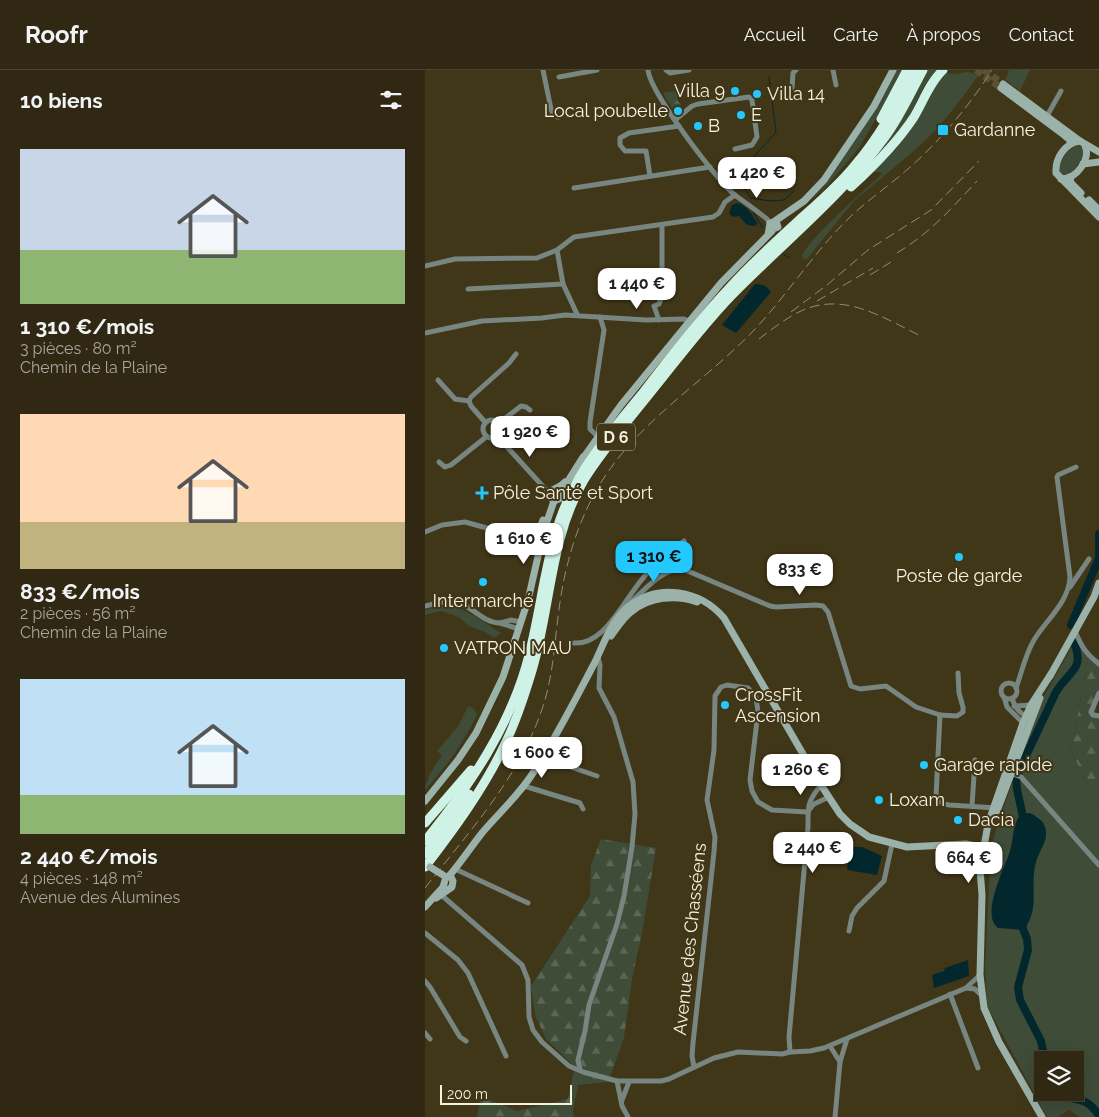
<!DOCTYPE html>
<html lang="fr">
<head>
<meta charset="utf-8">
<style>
  body { margin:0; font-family:Raleway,sans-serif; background:#38301b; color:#f1f3f6; height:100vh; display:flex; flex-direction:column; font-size:19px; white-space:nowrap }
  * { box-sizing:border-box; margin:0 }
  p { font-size:16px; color:#a8a69f }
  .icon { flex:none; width:28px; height:28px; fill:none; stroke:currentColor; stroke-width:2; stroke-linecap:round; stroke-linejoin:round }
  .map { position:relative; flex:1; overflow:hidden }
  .panel { display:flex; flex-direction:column; background:#302812; width:425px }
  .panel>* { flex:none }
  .buttons { position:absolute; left:609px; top:981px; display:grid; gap:10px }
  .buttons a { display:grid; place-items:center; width:50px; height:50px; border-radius:0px; background:#302812; box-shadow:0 5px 20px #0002,0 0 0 1px #4b4432; font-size:25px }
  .scale { position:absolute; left:15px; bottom:12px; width:132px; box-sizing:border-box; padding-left:5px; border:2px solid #f7f1df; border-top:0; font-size:14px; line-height:18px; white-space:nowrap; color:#f7f1df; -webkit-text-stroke:4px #403618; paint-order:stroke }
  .price { position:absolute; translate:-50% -42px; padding:0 11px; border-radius:10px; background:#fff; color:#222; font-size:16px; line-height:32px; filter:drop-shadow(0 1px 2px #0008) }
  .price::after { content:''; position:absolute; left:50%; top:30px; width:15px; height:11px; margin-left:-8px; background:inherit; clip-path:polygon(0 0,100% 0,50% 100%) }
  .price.active { background:#23c9fe; color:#111 }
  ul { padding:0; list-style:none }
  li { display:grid; align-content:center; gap:10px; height:265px; padding:0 20px }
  li span { display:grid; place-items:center; height:155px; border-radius:0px; color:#555 }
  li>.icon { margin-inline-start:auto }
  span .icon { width:90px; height:90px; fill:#fffc; stroke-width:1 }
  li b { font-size:21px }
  h2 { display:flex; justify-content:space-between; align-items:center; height:60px; padding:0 20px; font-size:21px }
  header { display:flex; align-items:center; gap:30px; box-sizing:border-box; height:70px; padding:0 25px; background:#302812; border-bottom:1px solid #4b4432 }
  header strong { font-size:24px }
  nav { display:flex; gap:28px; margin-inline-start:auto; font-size:18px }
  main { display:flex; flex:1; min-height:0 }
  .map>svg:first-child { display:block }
</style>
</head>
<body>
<header>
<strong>Roofr</strong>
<nav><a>Accueil</a><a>Carte</a><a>À propos</a><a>Contact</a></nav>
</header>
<main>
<section class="panel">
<h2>10 biens<svg class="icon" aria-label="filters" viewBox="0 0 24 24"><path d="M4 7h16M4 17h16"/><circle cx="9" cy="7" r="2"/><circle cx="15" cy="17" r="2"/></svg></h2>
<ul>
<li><span style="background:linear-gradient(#c9d6e8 65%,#8fb573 0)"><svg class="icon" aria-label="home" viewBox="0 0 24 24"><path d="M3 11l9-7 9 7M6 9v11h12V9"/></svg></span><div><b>1 310 €/mois</b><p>3 pièces · 80 m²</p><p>Chemin de la Plaine</p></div></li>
<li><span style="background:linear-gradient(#ffd9b3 70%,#c2b280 0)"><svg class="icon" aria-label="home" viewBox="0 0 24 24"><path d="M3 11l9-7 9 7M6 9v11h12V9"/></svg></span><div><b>833 €/mois</b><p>2 pièces · 56 m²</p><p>Chemin de la Plaine</p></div></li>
<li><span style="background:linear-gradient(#bfe0f5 75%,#8fb573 0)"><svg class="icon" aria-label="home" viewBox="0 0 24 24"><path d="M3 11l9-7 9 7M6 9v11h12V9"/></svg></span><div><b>2 440 €/mois</b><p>4 pièces · 148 m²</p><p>Avenue des Alumines</p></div></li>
</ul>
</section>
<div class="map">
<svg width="674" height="1047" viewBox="0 0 674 1047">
  <defs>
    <pattern id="forest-firs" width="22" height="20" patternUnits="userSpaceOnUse" patternTransform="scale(1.25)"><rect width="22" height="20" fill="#3e4c38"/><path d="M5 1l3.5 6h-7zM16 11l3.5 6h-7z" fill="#5b6654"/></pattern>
  </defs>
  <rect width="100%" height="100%" fill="#403618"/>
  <g fill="#3e4c38" fill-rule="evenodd">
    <polygon points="471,0 479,0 434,78 401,117 382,133 399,117 449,42"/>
    <polygon points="503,0 513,0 482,52 446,95 491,23"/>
    <polygon points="584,0 605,0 595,21 580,10"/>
    <path d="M 540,2 L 548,3 L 553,6 L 537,28 L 513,58 L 491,79 L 429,131 L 381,190 L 377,187 C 378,174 444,116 457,104 L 455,102 L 448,102 L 517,3 C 525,3 532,5 540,2 Z"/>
    <path d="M 652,75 L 657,76 L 659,85 L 648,101 L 638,106 L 634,103 C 635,90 640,82 652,75 Z"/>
    <path d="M 17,535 C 39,536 57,551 76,563 L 69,568 L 60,562 L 44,556 L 34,547 L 16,541 L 0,545 L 0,540 Z"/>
    <path d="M 654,564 L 664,584 L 646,681 L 674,738 L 674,1047 L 655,1047 L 644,1040 L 633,1047 L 622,1047 L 562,936 L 560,897 L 566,776 L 592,698 L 618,628 ZM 618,990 L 650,990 L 650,1022 L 618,1022 Z"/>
    <path d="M 43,636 L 48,638 L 52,644 C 40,672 21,697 0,720 L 0,716 L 4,709 L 3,707 L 17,685 L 12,681 L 34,655 Z"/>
  </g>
  <g fill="url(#forest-firs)">
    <polygon points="252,21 252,30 256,35 249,41 238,23"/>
    <polygon points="664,584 674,590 674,622 670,642 674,643 674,738 646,681"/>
    <polygon points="176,769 231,778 217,863 207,909 199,968 183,1012 153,1015 148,1040 149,1047 52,1047 56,1026 92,1041 143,1029 150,997 121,969 110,945 106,916 165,826 166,795"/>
  </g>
  <g fill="#02282d">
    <path d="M 312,133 C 322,135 328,146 333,154 L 329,156 L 322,155 L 314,146 L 308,147 L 304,143 L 307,135 Z"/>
    <path d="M 330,214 C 337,214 342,216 346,222 L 311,263 L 297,255 Z"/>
    <path d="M 605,743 C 614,748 621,752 621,763 C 622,772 613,783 611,792 C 604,818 616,835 599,860 L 573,858 C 555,845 580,797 585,781 C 589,768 587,754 596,744 Z"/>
    <polygon points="425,777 437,777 457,786 452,805 423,800 422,798"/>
    <polygon points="543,890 544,906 509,918 507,905 519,901 520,898"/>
  </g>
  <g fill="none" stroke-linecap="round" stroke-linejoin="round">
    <g stroke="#02282d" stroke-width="1">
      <path d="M 344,7 L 351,62 L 318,99 C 315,110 318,119 326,128 L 345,131 L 359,130 L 369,121"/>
      <polyline points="328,142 338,158"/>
      <polyline points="358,184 364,188"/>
    </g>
    <g stroke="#02282d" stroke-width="8">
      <polyline points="646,555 674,488 674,464"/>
      <path d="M 599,752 L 592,719 L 591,707 L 631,622 C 644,600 660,601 649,572"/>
      <polyline points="595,851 602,869 603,880 593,917 595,930 616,971 620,990"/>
      <path d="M 632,1022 C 649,1035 656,1021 674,1045"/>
    </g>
    <g stroke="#5b5236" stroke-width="7" stroke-dasharray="7 3.5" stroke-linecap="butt">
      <polyline points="551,0 576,18"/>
      <polyline points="559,0 578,14"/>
    </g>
    <g stroke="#778680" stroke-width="5">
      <polyline points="118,0 126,39 128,44 133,47"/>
      <path d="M 223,0 C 225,22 292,111 311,126 C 321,133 332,141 342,149 L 345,154"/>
      <polyline points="241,0 245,3 264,0"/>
      <polyline points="408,0 411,15"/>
      <polyline points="134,7 172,0"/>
      <polyline points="367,18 368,3 371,0"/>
      <polyline points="622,46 636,21"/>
      <polyline points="250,50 267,36 273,34 324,27 327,30 332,67 327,75 310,79"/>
      <polyline points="225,106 221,81 200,81 195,75 195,68 204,63 254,56"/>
      <polyline points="149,118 285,97"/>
      <polyline points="132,180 138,214 152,244"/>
      <polyline points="0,196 30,189 112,188 132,180 149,167 288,147 294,143 300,132 310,125"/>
      <polyline points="43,219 138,214"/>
      <polyline points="234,250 229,236 234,234 237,226 237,155"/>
      <polyline points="0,263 57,251 117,248 140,245 221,250 259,249 264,251"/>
      <polyline points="13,310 30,329 44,331"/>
      <circle cx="67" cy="359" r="9"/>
      <polyline points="60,352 46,336 44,331 46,327 84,293 91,284"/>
      <polyline points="74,353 96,336 101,337 105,340"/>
      <polyline points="172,366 165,359 165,352 179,260 175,247"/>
      <polyline points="73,367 123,422"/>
      <polyline points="14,392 20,397 26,395 61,367"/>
      <polyline points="0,462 17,455 40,452 102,469 108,468"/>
      <polyline points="645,517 664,489"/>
      <path d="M 206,532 C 221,519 237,498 258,499 L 345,536 L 351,537 L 391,535 L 398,536 L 403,542 L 426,616 L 435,619 L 461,616 L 491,637 L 515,645 L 532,646 L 538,642 L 538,637 L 534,623 L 533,603"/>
      <path d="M 205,533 L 202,530 C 218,506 234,487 259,471"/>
      <path d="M 0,536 C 10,534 21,529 32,532 C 47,536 58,553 75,553"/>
      <polyline points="94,559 75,553 86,550 96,552"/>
      <path d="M 650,561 C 656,576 661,584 674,594"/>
      <path d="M 149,573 C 173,575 189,548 202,530"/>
      <circle cx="584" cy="621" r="8"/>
      <path d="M 591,618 C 597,602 600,585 609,570 C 621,550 644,532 645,507 L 632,407 L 633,405 L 651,397"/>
      <polyline points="674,623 666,642 668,645 674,646"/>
      <polyline points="579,627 582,637 599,654"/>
      <path d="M 587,628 C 590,638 594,642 603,648"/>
      <polyline points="589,636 606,635"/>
      <path d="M 515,645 L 511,727 C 514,733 518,734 524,735 L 572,738"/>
      <polyline points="117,687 172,706"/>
      <polyline points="585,703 596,707 674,795"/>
      <polyline points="99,716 155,733 158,739"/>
      <polyline points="547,736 550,690"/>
      <polyline points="384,740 389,734 404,727"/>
      <polyline points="30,799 103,833"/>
      <polyline points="14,823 97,895 103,910 104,947 108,960 117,972 144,996 158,1002 192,1011 236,1011 244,1009 289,988 313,982 357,984 365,982 385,981 399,978 541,918 555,905"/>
      <polyline points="424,861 427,846 432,838 459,811 467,774"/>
      <polyline points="0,863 33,890 43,903 81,986"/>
      <polyline points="0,911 5,917 35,967 41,971"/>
      <polyline points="541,918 550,919 557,926"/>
      <polyline points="525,924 553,998"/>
      <polyline points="0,963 5,969"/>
      <polyline points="405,976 415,992"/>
      <path d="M 365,982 L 364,967 L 383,757 C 383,736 382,732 396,715"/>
      <polyline points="269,997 267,986 268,973 289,782 290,767 282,730 289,680 290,626 296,617 302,615 323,618 331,627 333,642 325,710 327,721 333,732 347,740 382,742"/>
      <polyline points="155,1000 153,990 160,961 164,935 192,854 199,826 207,777 210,744 208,712 189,647 174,618 175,595 173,587"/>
      <polyline points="192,1011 197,1036 203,1047"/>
      <polyline points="197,1030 204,1012"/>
      <polyline points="410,1047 415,992 422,969"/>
    </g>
    <g stroke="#9bb2aa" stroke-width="7">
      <polyline points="578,14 655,71 674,82"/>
      <polyline points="576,18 639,65 645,70 645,74"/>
      <path d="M 655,71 C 640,73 630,88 631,103 L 674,147"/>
      <polyline points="658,94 674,92"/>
      <polyline points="645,107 646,113 656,123"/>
      <path d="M 636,109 C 652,109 666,89 660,75"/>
      <polyline points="664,130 674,140"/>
      <polyline points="350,151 379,131 399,110 449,36 468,0"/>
      <polyline points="156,391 196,335 296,213 347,161 348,159 353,157 351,151 345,153 343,165"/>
      <polyline points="129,431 136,428 136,422 158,387"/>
      <path d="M 129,431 L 125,427 L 125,422 C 130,417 135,418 140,412"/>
      <polyline points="114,482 112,474 108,468 114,460 118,450"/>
      <path d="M 186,566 C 192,558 198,548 206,542 C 224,527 251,524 272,532"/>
      <polyline points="625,606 669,527 674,513"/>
      <polyline points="0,731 33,690 51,663 78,607 103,530 114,482 120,469 120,457 129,431"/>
      <polyline points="572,741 615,628"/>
      <path d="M 25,805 C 36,792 46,777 57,763 C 74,743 94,725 108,703 C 131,668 150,630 169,594 C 179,574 186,550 204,536 C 234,513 275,520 299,548 L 396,715 L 415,744 L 425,754 L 444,767 L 482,777 L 541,774 L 551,776 L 561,781"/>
      <polyline points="11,828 27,817 28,811 25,805"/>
      <polyline points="0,837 18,817 21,807"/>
      <polyline points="617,1047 574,972 559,938 555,905 557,825 555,799 563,754 598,653 606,635 626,604"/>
    </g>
    <g stroke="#cef3e6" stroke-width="9">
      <polyline points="456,49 482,0"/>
      <path d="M 426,117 C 449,96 472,73 489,47 C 498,32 505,12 518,0"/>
      <polyline points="0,753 46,700"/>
      <path d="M 0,771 C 45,715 86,656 104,585 C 121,519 121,458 160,398 C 177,372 197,348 217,324 C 245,287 274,250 306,216 C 327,193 351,171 374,150 C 393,133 414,115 430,95 C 455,66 472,33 490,0"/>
      <polyline points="0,784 44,724"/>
      <path d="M 0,797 C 30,758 60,717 81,672 C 91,651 99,627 106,604 C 126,540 124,469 159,410 C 178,379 203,351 226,322 C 252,290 277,256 306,226 C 358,173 416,127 460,67 C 475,47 486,22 498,0"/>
    </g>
    <g stroke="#938b72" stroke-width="1" stroke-dasharray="10 5" stroke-linecap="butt">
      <path d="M 472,183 C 505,163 526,139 552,111"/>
      <polyline points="445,205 466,192"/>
      <polyline points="392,231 448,198"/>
      <polyline points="366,242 402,215 443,180 506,140 554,91"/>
      <path d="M 334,269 C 347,259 361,248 376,241 C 420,221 458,248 498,267"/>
      <path d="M 0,818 C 45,760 97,705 119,633 C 129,601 130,566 135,532 C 142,485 157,438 185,399 C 220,350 271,316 314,275 C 353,239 381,192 418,154 C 438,133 463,117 484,98 C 517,69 544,36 567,0"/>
    </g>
    <polyline stroke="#9bb2aa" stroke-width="7" points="5,797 18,805"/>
  </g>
  <g fill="#23c9fe" stroke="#403618" stroke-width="2">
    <circle cx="310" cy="21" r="5"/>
    <circle cx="332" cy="24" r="5"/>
    <circle cx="253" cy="41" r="5"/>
    <circle cx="316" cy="45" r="5"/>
    <circle cx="273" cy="56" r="5"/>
    <rect x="512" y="54" width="12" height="12" rx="2.5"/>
    <path d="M54.5 415.5h5v5h5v5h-5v5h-5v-5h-5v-5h5z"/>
    <circle cx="534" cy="487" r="5"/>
    <circle cx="58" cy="512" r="5"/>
    <circle cx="19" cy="578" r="5"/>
    <circle cx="300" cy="635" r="5"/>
    <circle cx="499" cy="695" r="5"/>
    <circle cx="454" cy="730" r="5"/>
    <circle cx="533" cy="750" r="5"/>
  </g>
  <g text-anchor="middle" stroke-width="4" stroke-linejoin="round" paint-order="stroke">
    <rect fill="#403618" stroke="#c0b9a3" stroke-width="1" x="172" y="353.5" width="38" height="27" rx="4"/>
    <g font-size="16" font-weight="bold" fill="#f7f1df">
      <text x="191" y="373">D 6</text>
    </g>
    <g font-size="18" fill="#f7f1df" stroke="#403618" text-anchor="start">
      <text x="300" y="27" text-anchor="end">Villa 9</text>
      <text x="342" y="30">Villa 14</text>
      <text x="243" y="47" text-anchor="end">Local poubelle</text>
      <text x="326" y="51">E</text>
      <text x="283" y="62">B</text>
      <text x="529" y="66">Gardanne</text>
      <text x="68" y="429">Pôle Santé et Sport</text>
      <text x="534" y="512" text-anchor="middle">Poste de garde</text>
      <text x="58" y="537" text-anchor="middle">Intermarché</text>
      <text x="29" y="584">VATRON MAU</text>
      <text x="310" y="631">CrossFit<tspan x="310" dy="21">Ascension</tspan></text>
      <text x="509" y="701">Garage rapide</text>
      <text x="464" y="736">Loxam</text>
      <text x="543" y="756">Dacia</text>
    </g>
    <g font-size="18" fill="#f7f1df" stroke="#403618">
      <text transform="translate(265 869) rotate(-84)" y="6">Avenue des Chasséens</text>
    </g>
  </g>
</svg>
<div class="buttons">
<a><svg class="icon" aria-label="layers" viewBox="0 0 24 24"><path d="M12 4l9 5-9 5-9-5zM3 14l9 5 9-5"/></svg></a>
</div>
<div class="scale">200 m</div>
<b class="price" style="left:332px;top:129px">1 420 €</b>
<b class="price" style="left:212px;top:240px">1 440 €</b>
<b class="price" style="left:105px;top:388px">1 920 €</b>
<b class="price" style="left:99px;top:495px">1 610 €</b>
<b class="price active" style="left:229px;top:513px">1 310 €</b>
<b class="price" style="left:375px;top:526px">833 €</b>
<b class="price" style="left:117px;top:709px">1 600 €</b>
<b class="price" style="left:376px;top:726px">1 260 €</b>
<b class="price" style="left:388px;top:804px">2 440 €</b>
<b class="price" style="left:544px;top:814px">664 €</b>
</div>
</main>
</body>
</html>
